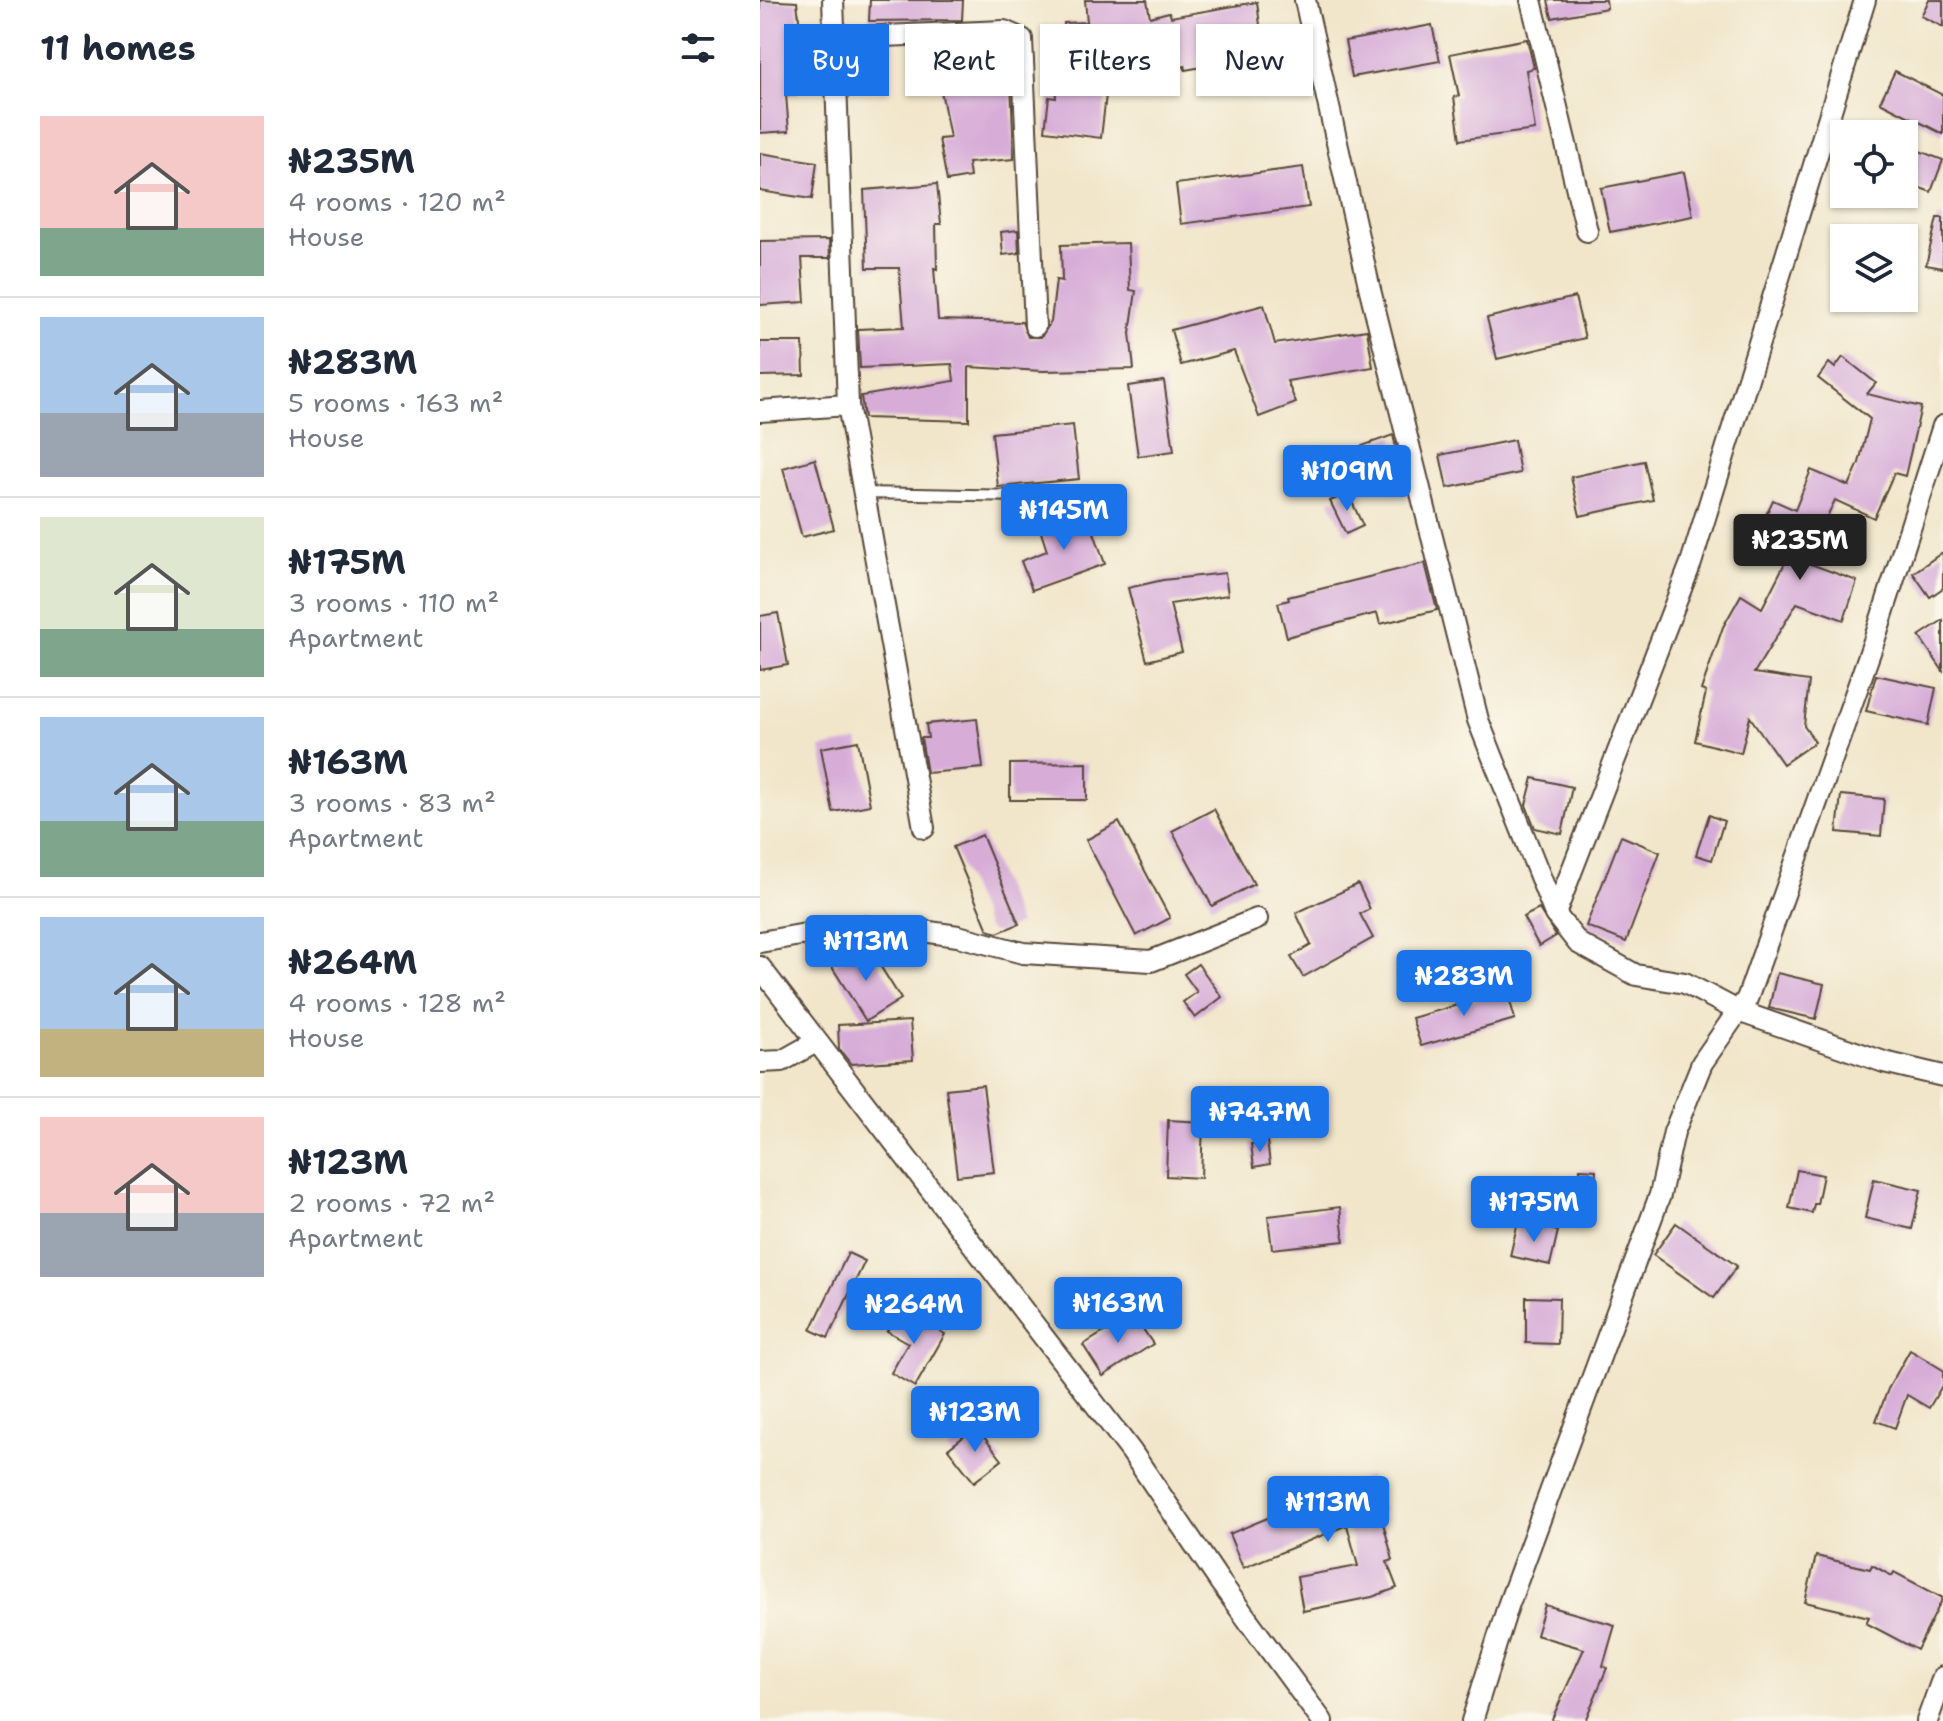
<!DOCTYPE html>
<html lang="en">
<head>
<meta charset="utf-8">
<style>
  body { margin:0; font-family:"Shantell Sans",sans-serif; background:#f6f6f7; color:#1f2937; height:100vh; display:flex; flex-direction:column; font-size:30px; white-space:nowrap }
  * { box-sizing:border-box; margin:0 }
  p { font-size:26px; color:#747a83 }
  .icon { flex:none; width:44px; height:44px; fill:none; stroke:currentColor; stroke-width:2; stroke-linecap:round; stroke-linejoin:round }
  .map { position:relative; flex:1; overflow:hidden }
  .panel { display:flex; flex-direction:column; background:#fff; width:760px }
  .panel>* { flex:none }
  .top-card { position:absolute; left:24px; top:24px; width:760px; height:72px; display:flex; gap:16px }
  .buttons { position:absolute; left:1070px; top:120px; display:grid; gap:16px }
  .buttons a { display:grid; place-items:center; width:88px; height:88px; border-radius:0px; background:#fff; box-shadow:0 2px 6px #0004; font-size:40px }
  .price { position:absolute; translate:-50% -68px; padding:0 18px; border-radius:8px; background:#1a73e8; color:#fff; font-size:26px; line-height:52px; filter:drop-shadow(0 2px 4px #0008) }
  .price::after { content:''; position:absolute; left:50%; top:48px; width:24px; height:18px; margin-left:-12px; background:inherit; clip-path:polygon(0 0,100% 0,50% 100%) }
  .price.selected { background:#222; color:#fff }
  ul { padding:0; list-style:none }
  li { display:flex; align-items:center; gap:24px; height:200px; padding:0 40px }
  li+li { border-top:2px solid #e0e1e3 }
  li span { display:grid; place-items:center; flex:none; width:224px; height:160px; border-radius:0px; color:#555 }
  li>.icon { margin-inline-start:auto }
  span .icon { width:96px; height:96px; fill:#fffc; stroke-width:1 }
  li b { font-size:34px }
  h2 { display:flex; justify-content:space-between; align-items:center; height:96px; padding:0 40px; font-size:34px }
  .tag { padding:0 28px; border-radius:0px; background:#fff; box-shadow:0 2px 6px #0004; font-size:28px; line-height:72px }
  .tag.selected { background:#1a73e8; color:#fff }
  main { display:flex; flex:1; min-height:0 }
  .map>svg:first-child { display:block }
</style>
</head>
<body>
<main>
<section class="panel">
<h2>11 homes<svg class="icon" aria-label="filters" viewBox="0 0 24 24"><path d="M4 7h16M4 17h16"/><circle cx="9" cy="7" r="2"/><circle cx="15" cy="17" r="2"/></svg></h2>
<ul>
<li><span style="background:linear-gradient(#f6c9c9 70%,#7fa58c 0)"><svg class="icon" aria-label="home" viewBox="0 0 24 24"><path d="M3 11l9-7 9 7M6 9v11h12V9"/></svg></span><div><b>₦235M</b><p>4 rooms · 120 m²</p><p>House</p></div></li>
<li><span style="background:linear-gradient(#a9c7e8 60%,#9aa5b1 0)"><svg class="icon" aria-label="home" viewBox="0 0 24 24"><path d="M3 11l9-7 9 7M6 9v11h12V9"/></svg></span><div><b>₦283M</b><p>5 rooms · 163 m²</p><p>House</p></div></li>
<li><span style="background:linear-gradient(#dfe7d0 70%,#7fa58c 0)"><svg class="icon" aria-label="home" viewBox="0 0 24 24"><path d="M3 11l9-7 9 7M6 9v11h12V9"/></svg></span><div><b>₦175M</b><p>3 rooms · 110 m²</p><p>Apartment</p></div></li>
<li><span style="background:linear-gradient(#a9c7e8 65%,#7fa58c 0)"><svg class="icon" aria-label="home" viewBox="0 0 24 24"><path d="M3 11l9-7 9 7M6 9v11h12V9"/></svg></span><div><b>₦163M</b><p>3 rooms · 83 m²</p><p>Apartment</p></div></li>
<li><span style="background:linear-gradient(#a9c7e8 70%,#c2b280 0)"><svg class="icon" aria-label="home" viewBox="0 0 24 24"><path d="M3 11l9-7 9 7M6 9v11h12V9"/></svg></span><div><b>₦264M</b><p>4 rooms · 128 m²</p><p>House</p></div></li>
<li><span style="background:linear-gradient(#f6c9c9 60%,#9aa5b1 0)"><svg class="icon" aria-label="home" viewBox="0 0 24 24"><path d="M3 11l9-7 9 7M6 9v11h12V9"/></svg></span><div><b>₦123M</b><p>2 rooms · 72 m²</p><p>Apartment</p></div></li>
</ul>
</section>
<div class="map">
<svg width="1183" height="1721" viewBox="0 0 1183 1721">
  <rect width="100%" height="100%" fill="#fbf7ec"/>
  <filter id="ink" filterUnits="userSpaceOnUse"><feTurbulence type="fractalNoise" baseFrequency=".0125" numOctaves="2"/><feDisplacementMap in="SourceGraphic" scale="16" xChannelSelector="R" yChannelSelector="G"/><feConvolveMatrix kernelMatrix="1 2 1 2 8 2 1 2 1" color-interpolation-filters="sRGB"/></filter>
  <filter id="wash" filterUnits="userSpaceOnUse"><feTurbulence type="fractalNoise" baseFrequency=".006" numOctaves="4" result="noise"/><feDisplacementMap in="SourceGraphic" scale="32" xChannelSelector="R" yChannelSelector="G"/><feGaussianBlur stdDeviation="1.8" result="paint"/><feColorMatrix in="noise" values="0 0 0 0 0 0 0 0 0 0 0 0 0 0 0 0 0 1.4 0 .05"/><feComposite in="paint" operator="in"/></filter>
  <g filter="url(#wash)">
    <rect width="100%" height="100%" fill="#f1e6ca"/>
    <g id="blocks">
      <g fill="#d7add8">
        <polygon points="0,0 37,2 41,36 37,37 38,94 26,95 29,131 0,133"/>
        <polygon points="110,0 203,0 202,20 109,21"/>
        <polygon points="325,0 387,0 390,17 409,12 411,17 497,2 504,56 425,70 425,66 347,86 341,138 285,131 289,97 296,98 293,38 305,36 304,23 327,22"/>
        <polygon points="788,0 846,0 847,8 792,18"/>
        <polygon points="1169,0 1183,0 1183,27 1161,16"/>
        <polygon points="672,25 680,61 592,77 585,41"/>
        <polygon points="767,39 774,68 766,70 775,130 700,140 694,97 699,96 690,54"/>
        <polygon points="207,53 207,57 250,55 254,159 208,163 210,177 187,181 179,139 190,138 175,59"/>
        <polygon points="1135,71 1183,95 1183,134 1120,102"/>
        <polygon points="1144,145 1183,160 1171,192 1144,182"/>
        <polygon points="0,153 57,162 52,199 0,191"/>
        <polygon points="543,167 549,207 421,224 416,184"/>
        <polygon points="924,172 933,216 850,232 841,188"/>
        <polygon points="177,184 181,224 176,224 177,269 174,268 178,320 262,322 268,337 281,337 291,322 296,280 302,281 301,245 368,243 370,290 376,291 370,333 374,369 283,371 209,367 209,421 104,418 101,396 194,381 192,364 100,368 98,329 144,327 139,268 107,268 104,190"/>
        <polygon points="1177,218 1183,218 1183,268 1166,265"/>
        <polygon points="258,230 259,253 243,255 241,232"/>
        <polygon points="69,240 70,258 42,258 45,302 0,305 0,241"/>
        <polygon points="815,297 825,338 737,359 727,318"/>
        <polygon points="504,305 515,344 607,330 613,367 527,381 536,403 499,417 474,351 421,365 411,330"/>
        <polygon points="0,342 43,342 44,375 0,376"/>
        <polygon points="1083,357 1116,383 1107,394 1161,407 1145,476 1134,473 1114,518 1075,500 1045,562 1097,581 1084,620 1037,603 994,673 1049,681 1044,726 1055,742 1023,764 990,717 981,753 935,741 946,692 941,690 963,627 981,595 1002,608 1030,553 996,536 1013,500 1035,510 1051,470 1089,486 1099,463 1110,419 1058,378 1069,363 1075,368"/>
        <polygon points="404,381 414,451 378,456 368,386"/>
        <polygon points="313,425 319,479 238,487 232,433"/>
        <polygon points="633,435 641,468 579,490 568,458"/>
        <polygon points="754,440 760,473 687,488 680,455"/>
        <polygon points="55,459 74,529 42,537 23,468"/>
        <polygon points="884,461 893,500 820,516 811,477"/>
        <polygon points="588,493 603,526 586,534 570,501"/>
        <polygon points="327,512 345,564 272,590 261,561 287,551 280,529"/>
        <polygon points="1183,552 1183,588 1170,597 1153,573"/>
        <polygon points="665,563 677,610 620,624 617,613 527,637 518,603 529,600 528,597"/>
        <polygon points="465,573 468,595 410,604 422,652 387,661 368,588 403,580"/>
        <polygon points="18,613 28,665 0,670 0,616"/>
        <polygon points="1183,620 1183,671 1159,636"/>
        <polygon points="1116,675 1176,688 1168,725 1106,711"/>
        <polygon points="217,719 223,768 167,773 161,738 168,738 166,724"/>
        <polygon points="98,741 110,805 73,812 61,748"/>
        <polygon points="327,763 327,800 250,800 250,764"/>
        <polygon points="773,778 812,787 802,834 775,828 766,805"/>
        <polygon points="1081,795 1124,799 1121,836 1077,832"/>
        <polygon points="454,809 494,884 452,906 412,831"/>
        <polygon points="949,815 964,821 952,860 936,855"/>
        <polygon points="359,822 410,918 376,936 326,840"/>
        <polygon points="222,835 259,924 237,933 228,930 193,847"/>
        <polygon points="861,836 900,852 866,942 826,926"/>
        <polygon points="598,884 610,909 600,914 613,938 543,977 531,957 551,945 536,913"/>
        <polygon points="779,909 796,936 779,946 763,917"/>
        <polygon points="107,945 141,999 106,1021 72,967"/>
        <polygon points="438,964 462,997 435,1018 423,1002 437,992 424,974"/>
        <polygon points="1017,973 1064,984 1056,1019 1009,1008"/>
        <polygon points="747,991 755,1019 661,1046 652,1018"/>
        <polygon points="150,1021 153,1060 91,1064 79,1049 78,1025"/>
        <polygon points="223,1085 234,1172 197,1176 186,1089"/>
        <polygon points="408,1120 443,1122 441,1178 406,1176"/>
        <polygon points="507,1141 510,1164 494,1167 491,1144"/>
        <polygon points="820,1169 836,1170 834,1204 818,1203"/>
        <polygon points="1037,1170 1063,1175 1057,1204 1054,1204 1052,1213 1029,1208"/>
        <polygon points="1114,1179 1161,1190 1152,1229 1105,1218"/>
        <polygon points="580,1207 584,1241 512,1249 508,1216"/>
        <polygon points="758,1222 798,1231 790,1265 750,1256"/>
        <polygon points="916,1223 977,1266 954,1298 893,1255"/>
        <polygon points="88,1253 105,1261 68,1338 51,1330"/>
        <polygon points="766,1297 799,1298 798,1344 766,1343"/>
        <polygon points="140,1308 185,1334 155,1387 131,1373 148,1343 127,1331"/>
        <polygon points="373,1314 393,1344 343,1376 323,1345"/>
        <polygon points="1150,1350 1183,1370 1183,1384 1169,1408 1147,1395 1135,1428 1116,1421 1128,1389"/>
        <polygon points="216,1427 242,1460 214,1482 188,1449"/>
        <polygon points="609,1476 623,1510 620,1512 633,1560 627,1562 637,1588 612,1597 543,1611 537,1577 598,1566 587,1525 483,1568 469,1534"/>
        <polygon points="1056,1556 1110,1569 1112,1565 1132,1576 1134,1572 1183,1598 1157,1650 1106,1623 1109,1617 1045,1602"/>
        <polygon points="785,1605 855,1625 843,1666 847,1668 825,1721 791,1721 824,1649 776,1635"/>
      </g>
    </g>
  </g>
  <g filter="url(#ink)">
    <use href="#blocks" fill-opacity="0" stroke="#564638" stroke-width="2"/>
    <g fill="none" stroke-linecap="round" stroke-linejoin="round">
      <g stroke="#564638" stroke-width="14">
        <polyline id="lane" points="103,493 262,496"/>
      </g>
      <g stroke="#564638" stroke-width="24">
        <g id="street">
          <polyline points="73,0 88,405 164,828"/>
          <polyline points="545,0 610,290 718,720 795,914 818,943 876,975 925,983 978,1011 942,1063 914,1132 900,1195 748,1606 712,1721"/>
          <polyline points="771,0 827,231"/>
          <polyline points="75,38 244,31 262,39 275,326"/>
          <polyline points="0,411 88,405"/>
          <polyline points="1183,426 1114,641 987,999 978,1011 1124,1062 1183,1076"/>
          <polyline points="795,914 931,563 1105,0"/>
          <polyline points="0,942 92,926 148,929 198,936 263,953 391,961 497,919"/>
          <polyline points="0,967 371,1451 460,1582 562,1721"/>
          <polyline points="0,1062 22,1061 56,1042"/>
          <polyline points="1167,1721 1183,1677"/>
        </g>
      </g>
      <use href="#lane" stroke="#fff" stroke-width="10"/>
      <use href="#street" stroke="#fff" stroke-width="20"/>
    </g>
  </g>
</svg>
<div class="buttons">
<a><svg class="icon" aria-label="locate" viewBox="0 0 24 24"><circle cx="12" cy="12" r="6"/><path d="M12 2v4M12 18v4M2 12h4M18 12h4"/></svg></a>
<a><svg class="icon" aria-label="layers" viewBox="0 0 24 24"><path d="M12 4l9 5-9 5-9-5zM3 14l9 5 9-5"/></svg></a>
</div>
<b class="price" style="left:587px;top:513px">₦109M</b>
<b class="price" style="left:304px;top:552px">₦145M</b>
<b class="price selected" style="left:1040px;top:582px">₦235M</b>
<b class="price" style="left:106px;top:983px">₦113M</b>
<b class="price" style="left:704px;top:1018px">₦283M</b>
<b class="price" style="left:500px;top:1154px">₦74.7M</b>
<b class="price" style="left:774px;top:1244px">₦175M</b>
<b class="price" style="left:358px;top:1345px">₦163M</b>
<b class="price" style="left:154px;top:1346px">₦264M</b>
<b class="price" style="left:215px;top:1454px">₦123M</b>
<b class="price" style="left:568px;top:1544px">₦113M</b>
<div class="top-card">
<a class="tag selected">Buy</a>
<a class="tag">Rent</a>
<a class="tag">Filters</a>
<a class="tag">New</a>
</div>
</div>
</main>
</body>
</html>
